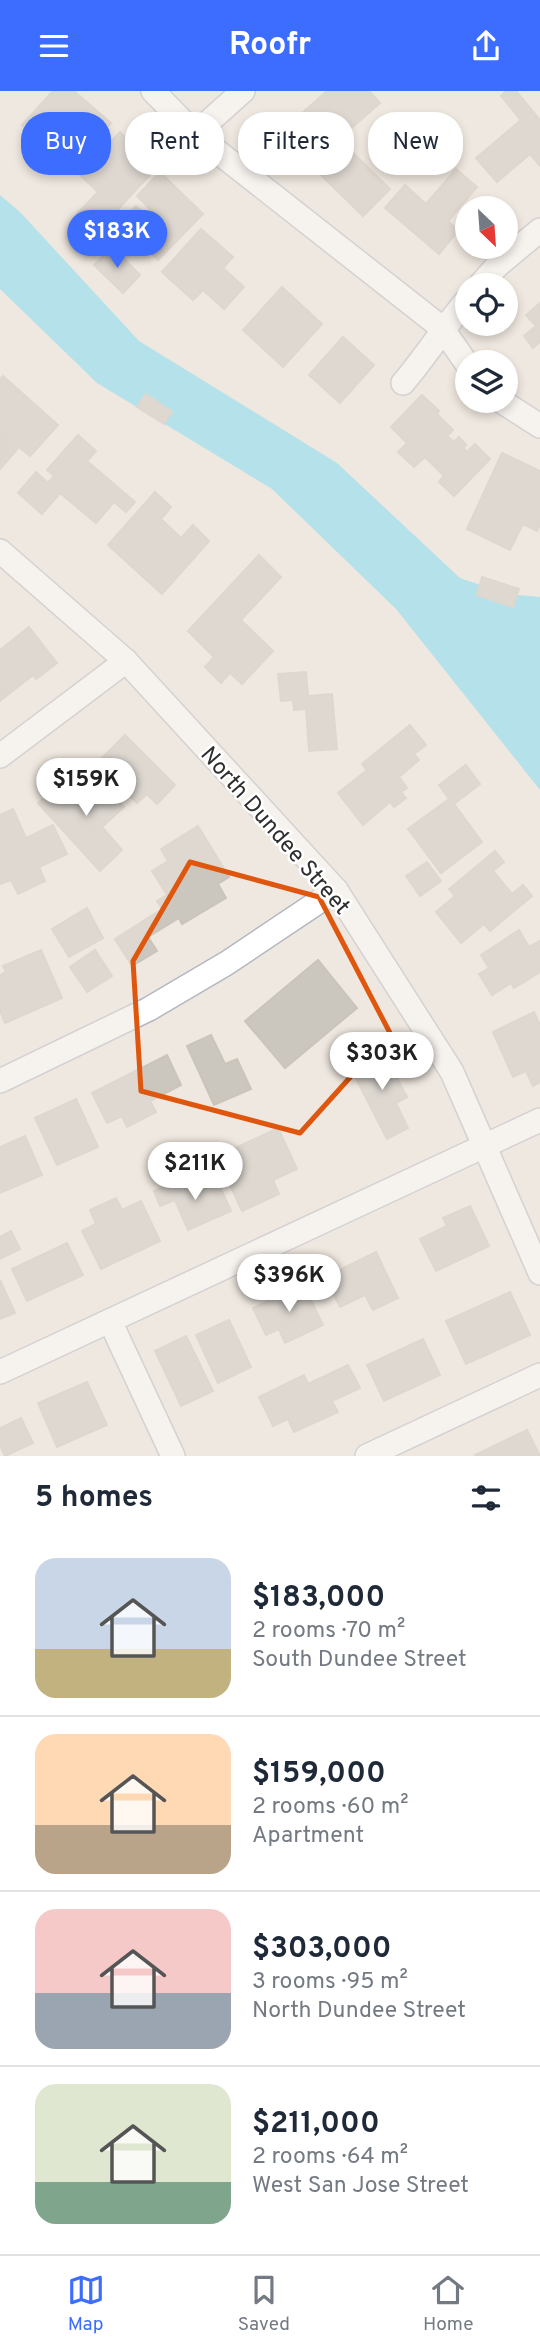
<!DOCTYPE html>
<html lang="en">
<head>
<meta charset="utf-8">
<style>
  body { margin:0; font-family:Overpass,sans-serif; background:#f2f2f3; color:#1f2937; height:100vh; display:flex; flex-direction:column; font-size:26px; white-space:nowrap }
  * { box-sizing:border-box; margin:0 }
  p { font-size:23px; color:#747a83 }
  .icon { flex:none; width:38px; height:38px; fill:none; stroke:currentColor; stroke-width:2; stroke-linecap:round; stroke-linejoin:round }
  .map { position:relative; height:1365px; overflow:hidden }
  .drawer { display:flex; flex-direction:column; background:#fff; flex:1 }
  .drawer>* { flex:none }
  .banner { position:absolute; left:21px; top:21px; width:499px; height:63px; display:flex; gap:14px }
  .needle { width:46px; rotate:155deg }
  .controls { position:absolute; left:455px; top:105px; display:grid; gap:14px }
  .controls a { display:grid; place-items:center; width:63px; height:63px; border-radius:50%; background:#fff; box-shadow:0 4px 10px #0003; font-size:35px }
  .price { position:absolute; translate:-50% -60px; padding:0 16px; border-radius:24px; background:#fff; color:#222; font-size:23px; line-height:46px; filter:drop-shadow(0 2px 4px #0008) }
  .price::after { content:''; position:absolute; left:50%; top:42px; width:21px; height:16px; margin-left:-10px; background:inherit; clip-path:polygon(0 0,100% 0,50% 100%) }
  .price.current { background:#3d6dff; color:#fff }
  ul { padding:0; list-style:none }
  li { display:flex; align-items:center; gap:21px; height:175px; padding:0 35px }
  li+li { border-top:2px solid #e0e1e3 }
  li span { display:grid; place-items:center; flex:none; width:196px; height:140px; border-radius:21px; color:#555 }
  li>.icon { margin-inline-start:auto }
  span .icon { width:84px; height:84px; fill:#fffc; stroke-width:1 }
  li b { font-size:30px }
  h2 { display:flex; justify-content:space-between; align-items:center; height:84px; padding:0 35px; font-size:30px }
  .chip { padding:0 24px; border-radius:28px; background:#fff; box-shadow:0 4px 10px #0003; font-size:24px; line-height:63px }
  .chip.current { background:#3d6dff; color:#fff }
  header { display:flex; justify-content:space-between; align-items:center; height:91px; padding:0 35px; background:#3d6dff; color:#fff; font-size:32px; font-weight:700 }
  .dock { display:flex; justify-content:space-around; align-items:center; height:98px; border-top:2px solid #e0e1e3; background:#fff; font-size:19px; color:#747a83 }
  .dock a { display:grid; justify-items:center; gap:4px }
  .dock .current { color:#3d6dff }
  .map>svg:first-child { display:block }
</style>
</head>
<body>
<header><svg class="icon" aria-label="menu" viewBox="0 0 24 24"><path d="M4 6h16M4 12h16M4 18h16"/></svg>Roofr<svg class="icon" aria-label="share" viewBox="0 0 24 24"><path d="M12 15V3M7 8l5-5 5 5M5 13v7h14v-7"/></svg></header>
<div class="map">
<svg width="540" height="1365" viewBox="0 0 540 1365">
  <rect width="100%" height="100%" fill="#efe8e0"/>
  <polygon fill="#6fdaf5" points="0,104 21,122 139,250 337,372 460,487 507,503 540,506 540,699 396,518 272,398 97,292 0,198"/>
  <g fill="#cbc6be" stroke="#cbc4b9" stroke-width="2">
    <polygon points="53,0 74,0 111,32 70,77 22,34"/>
    <polygon points="327,0 369,0 380,12 305,78 276,45"/>
    <polygon points="506,0 516,0 540,29 540,75 530,63 497,91 476,67 521,29 501,5"/>
    <polygon points="120,41 157,76 96,142 77,123 98,101 80,84"/>
    <polygon points="345,54 390,98 363,125 318,81"/>
    <polygon points="456,78 477,96 448,130 458,140 439,163 385,117 405,94 426,113"/>
    <polygon points="160,81 203,123 158,169 120,131 136,115 152,131 157,125 137,105"/>
    <polygon points="201,138 233,166 223,177 244,196 224,218 203,199 193,209 162,181"/>
    <polygon points="112,156 140,184 123,202 94,174"/>
    <polygon points="282,196 322,233 283,276 243,239"/>
    <polygon points="540,212 540,251 533,257 524,245 536,235 526,224"/>
    <polygon points="343,246 374,274 340,312 309,284"/>
    <polygon points="3,285 58,334 30,365 19,356 1,377 0,289"/>
    <polygon points="146,303 172,321 164,333 137,316"/>
    <polygon points="422,304 439,320 437,323 453,339 447,345 454,351 459,346 466,354 463,357 467,361 475,353 490,368 454,405 439,391 444,385 425,366 414,376 398,361 407,352 391,336"/>
    <polygon points="78,344 96,360 87,370 135,411 126,421 114,411 96,432 60,402 42,423 18,402 36,381 48,392 54,385 47,379"/>
    <polygon points="502,362 540,380 540,434 537,440 523,433 510,459 467,438"/>
    <polygon points="155,401 171,416 161,428 181,447 193,434 209,450 162,503 108,454"/>
    <polygon points="259,464 281,486 241,529 273,560 242,593 230,582 221,592 205,576 214,566 188,540"/>
    <polygon points="482,486 519,498 513,516 477,504"/>
    <polygon points="29,536 57,572 36,588 33,584 0,610 0,559"/>
    <polygon points="306,581 308,605 332,603 337,658 309,660 306,618 294,619 293,609 281,610 278,583"/>
    <polygon points="410,634 426,654 414,663 419,669 399,686 407,697 401,701 406,707 394,716 390,711 363,734 338,702 367,679 362,673"/>
    <polygon points="125,644 175,694 157,713 147,703 137,712 97,672"/>
    <polygon points="466,674 480,693 454,713 482,751 441,782 408,738 449,708 439,694"/>
    <polygon points="93,682 124,716 102,736 122,759 100,780 38,712 60,692 71,703"/>
    <polygon points="13,718 26,747 53,734 67,763 39,776 45,790 18,803 11,789 0,793 0,724"/>
    <polygon points="198,735 229,786 218,793 226,807 182,833 179,827 148,846 157,860 132,875 115,848 162,818 157,810 167,804 152,780 168,770 161,758"/>
    <polygon points="495,760 504,771 493,780 512,803 523,794 532,805 490,840 484,833 461,852 436,821 455,805 449,798"/>
    <polygon points="427,771 441,790 420,805 406,785"/>
    <polygon points="87,817 103,847 69,866 52,838"/>
    <polygon points="519,839 529,856 540,850 540,881 514,897 511,892 492,904 479,883 489,877 481,864"/>
    <polygon points="41,859 62,907 5,932 0,920 0,884 6,881 3,875"/>
    <polygon points="95,859 112,885 87,901 70,876"/>
    <polygon points="318,869 357,917 285,977 245,930"/>
    <polygon points="534,921 540,934 540,991 533,995 526,980 513,986 493,941"/>
    <polygon points="211,944 225,973 237,968 251,998 214,1014 187,955"/>
    <polygon points="383,960 407,1006 396,1012 408,1037 387,1048 350,976"/>
    <polygon points="167,964 181,994 150,1010 156,1021 127,1036 122,1025 107,1032 92,1002"/>
    <polygon points="76,1008 98,1056 57,1074 35,1027"/>
    <polygon points="278,1037 297,1078 273,1089 279,1103 242,1120 223,1079 235,1073 229,1060"/>
    <polygon points="25,1045 42,1084 0,1102 0,1056"/>
    <polygon points="182,1087 189,1102 217,1089 231,1120 188,1139 175,1109 160,1115 154,1100"/>
    <polygon points="116,1107 122,1119 141,1110 160,1150 101,1178 82,1140 96,1133 90,1119"/>
    <polygon points="470,1115 489,1155 436,1180 420,1148 447,1135 443,1127"/>
    <polygon points="11,1140 20,1158 0,1168 0,1146"/>
    <polygon points="67,1152 83,1184 27,1210 12,1178"/>
    <polygon points="376,1161 398,1207 373,1219 365,1204 340,1216 325,1186"/>
    <polygon points="0,1189 15,1222 0,1228"/>
    <polygon points="303,1193 323,1234 285,1252 279,1238 266,1244 253,1217"/>
    <polygon points="510,1201 530,1244 466,1273 446,1230"/>
    <polygon points="229,1229 251,1276 218,1292 196,1244"/>
    <polygon points="186,1245 213,1300 181,1315 155,1260"/>
    <polygon points="423,1248 440,1284 384,1310 367,1274"/>
    <polygon points="348,1274 360,1297 332,1310 338,1321 294,1341 288,1328 273,1335 259,1306 304,1284 308,1293"/>
    <polygon points="87,1291 107,1334 57,1356 38,1312"/>
    <polygon points="21,1327 33,1352 5,1365 0,1354 0,1337"/>
    <polygon points="527,1339 540,1365 476,1365 475,1364"/>
  </g>
  <g fill="none" stroke-linecap="round" stroke-linejoin="round">
    <g stroke="#b4b7c1" stroke-width="26">
      <g id="minor">
        <polyline points="153,0 195,43 442,237 467,273"/>
        <polyline points="195,43 243,0"/>
        <polyline points="480,194 497,175 540,139"/>
        <path d="M 403,292 C 426,265 444,236 467,209"/>
        <polyline points="501,310 540,335"/>
        <polyline points="0,460 126,570 336,799 452,981 540,1182"/>
        <polyline points="0,665 126,570"/>
        <polyline points="0,990 149,918 227,872 336,799"/>
        <polyline points="110,1230 173,1365"/>
        <polyline points="0,1281 540,1029"/>
        <polyline points="367,1365 540,1284"/>
      </g>
    </g>
    <use href="#minor" stroke="#fff" stroke-width="23"/>
  </g>
  <path d="M0 0H540V1365H0ZM 190,771 L 319,806 L 390,942 L 300,1042 L 141,1000 L 133,870 Z" fill="#efe8e0" fill-opacity=".55" fill-rule="evenodd"/>
  <path fill="none" stroke="#df570e" stroke-width="5" stroke-linejoin="round" d="M 190,771 L 319,806 L 390,942 L 300,1042 L 141,1000 L 133,870 Z"/>
  <g text-anchor="middle" stroke-width="5" stroke-linejoin="round" paint-order="stroke">
    <g font-size="23" fill="#2e2e2e" stroke="#fff">
      <text transform="translate(276 739) rotate(49)" y="8">North Dundee Street</text>
    </g>
  </g>
</svg>
<div class="controls">
<a><svg class="needle" viewBox="-14 -14 28 28"><path d="M0-13l5 13h-10z" fill="#e53935"/><path d="M0 13l5-13h-10z" fill="#747a83"/></svg></a>
<a><svg class="icon" aria-label="locate" viewBox="0 0 24 24"><circle cx="12" cy="12" r="6"/><path d="M12 2v4M12 18v4M2 12h4M18 12h4"/></svg></a>
<a><svg class="icon" aria-label="layers" viewBox="0 0 24 24"><path d="M12 4l9 5-9 5-9-5zM3 14l9 5 9-5"/></svg></a>
</div>
<b class="price current" style="left:117px;top:179px">$183K</b>
<b class="price" style="left:86px;top:727px">$159K</b>
<b class="price" style="left:382px;top:1001px">$303K</b>
<b class="price" style="left:195px;top:1111px">$211K</b>
<b class="price" style="left:289px;top:1223px">$396K</b>
<div class="banner">
<a class="chip current">Buy</a>
<a class="chip">Rent</a>
<a class="chip">Filters</a>
<a class="chip">New</a>
</div>
</div>
<section class="drawer">
<h2>5 homes<svg class="icon" aria-label="filters" viewBox="0 0 24 24"><path d="M4 7h16M4 17h16"/><circle cx="9" cy="7" r="2"/><circle cx="15" cy="17" r="2"/></svg></h2>
<ul>
<li><span style="background:linear-gradient(#c9d6e8 65%,#c2b280 0)"><svg class="icon" aria-label="home" viewBox="0 0 24 24"><path d="M3 11l9-7 9 7M6 9v11h12V9"/></svg></span><div><b>$183,000</b><p>2 rooms · 70 m²</p><p>South Dundee Street</p></div></li>
<li><span style="background:linear-gradient(#ffd9b3 65%,#b9a48a 0)"><svg class="icon" aria-label="home" viewBox="0 0 24 24"><path d="M3 11l9-7 9 7M6 9v11h12V9"/></svg></span><div><b>$159,000</b><p>2 rooms · 60 m²</p><p>Apartment</p></div></li>
<li><span style="background:linear-gradient(#f6c9c9 60%,#9aa5b1 0)"><svg class="icon" aria-label="home" viewBox="0 0 24 24"><path d="M3 11l9-7 9 7M6 9v11h12V9"/></svg></span><div><b>$303,000</b><p>3 rooms · 95 m²</p><p>North Dundee Street</p></div></li>
<li><span style="background:linear-gradient(#dfe7d0 70%,#7fa58c 0)"><svg class="icon" aria-label="home" viewBox="0 0 24 24"><path d="M3 11l9-7 9 7M6 9v11h12V9"/></svg></span><div><b>$211,000</b><p>2 rooms · 64 m²</p><p>West San Jose Street</p></div></li>
</ul>
</section>
<nav class="dock">
<a class="current"><svg class="icon" aria-label="map" viewBox="0 0 24 24"><path d="M3 6l6-2 6 2 6-2v14l-6 2-6-2-6 2zM9 4v14M15 6v14"/></svg>Map</a>
<a><svg class="icon" aria-label="saved" viewBox="0 0 24 24"><path d="M7 4h10v16l-5-4-5 4z"/></svg>Saved</a>
<a><svg class="icon" aria-label="home" viewBox="0 0 24 24"><path d="M3 11l9-7 9 7M6 9v11h12V9"/></svg>Home</a>
</nav>
</body>
</html>
